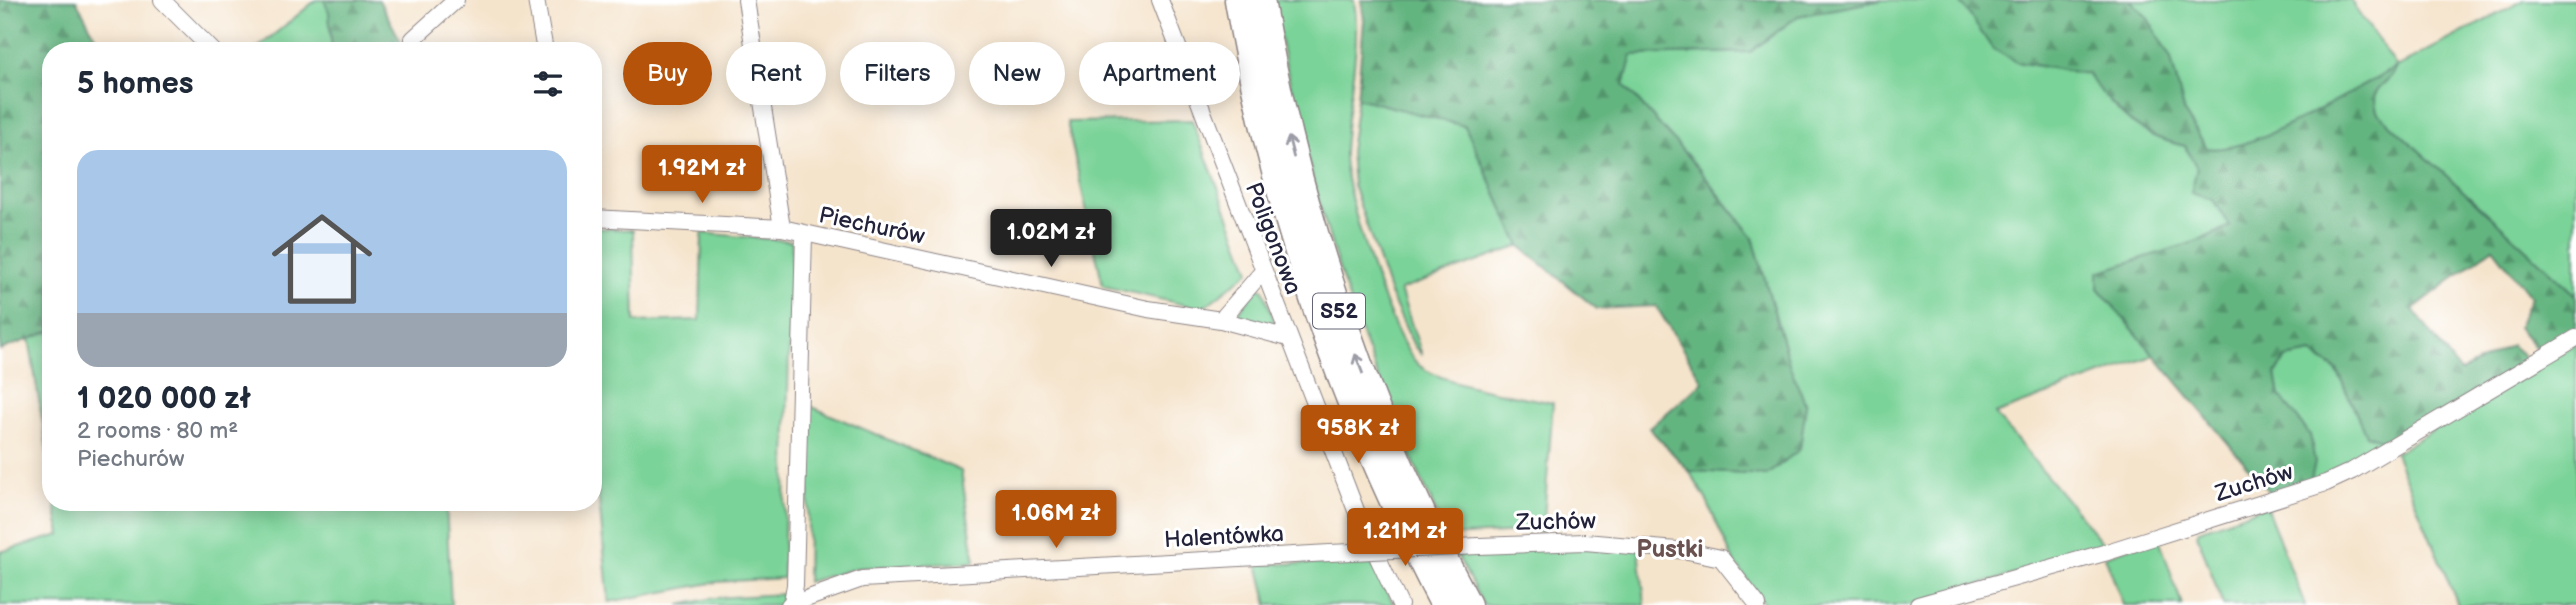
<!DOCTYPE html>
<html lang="en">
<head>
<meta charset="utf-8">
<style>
  body { margin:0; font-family:"Balsamiq Sans",sans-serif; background:#f2f2f3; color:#1f2937; height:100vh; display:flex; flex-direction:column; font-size:26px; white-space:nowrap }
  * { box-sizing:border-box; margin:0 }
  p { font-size:23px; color:#747a83 }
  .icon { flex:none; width:38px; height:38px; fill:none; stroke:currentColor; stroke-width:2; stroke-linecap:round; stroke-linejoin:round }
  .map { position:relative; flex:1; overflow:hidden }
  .side { position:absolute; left:42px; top:42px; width:560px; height:469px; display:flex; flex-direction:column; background:#fff; border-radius:28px; box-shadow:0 4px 18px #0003 }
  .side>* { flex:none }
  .top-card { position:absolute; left:623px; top:42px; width:665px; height:63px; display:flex; gap:14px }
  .price { position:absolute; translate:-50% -60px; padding:0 16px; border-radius:7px; background:#b45309; color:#fff; font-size:23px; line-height:46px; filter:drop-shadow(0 2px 4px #0008) }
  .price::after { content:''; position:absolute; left:50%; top:42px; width:21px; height:16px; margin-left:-10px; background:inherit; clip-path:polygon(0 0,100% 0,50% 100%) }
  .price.active { background:#222; color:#fff }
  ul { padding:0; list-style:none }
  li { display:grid; align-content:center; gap:14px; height:371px; padding:0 35px }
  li+li { border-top:2px solid #e0e1e3 }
  li span { display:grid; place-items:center; height:217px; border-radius:21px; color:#555 }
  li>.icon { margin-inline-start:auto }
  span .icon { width:126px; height:126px; fill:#fffc; stroke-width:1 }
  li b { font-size:30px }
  h2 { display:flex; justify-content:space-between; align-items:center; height:84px; padding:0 35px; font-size:30px }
  .chip { padding:0 24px; border-radius:32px; background:#fff; box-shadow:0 4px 18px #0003; font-size:24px; line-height:63px }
  .chip.active { background:#b45309; color:#fff }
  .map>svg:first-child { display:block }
</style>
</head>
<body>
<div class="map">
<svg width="2576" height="605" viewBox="0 0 2576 605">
  <defs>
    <pattern id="forest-firs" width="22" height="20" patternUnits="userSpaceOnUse" patternTransform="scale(1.75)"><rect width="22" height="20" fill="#63b580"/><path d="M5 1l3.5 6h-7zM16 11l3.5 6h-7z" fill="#51936a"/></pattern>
  </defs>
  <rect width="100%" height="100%" fill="#fff"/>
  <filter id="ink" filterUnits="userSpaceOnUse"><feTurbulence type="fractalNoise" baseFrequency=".0143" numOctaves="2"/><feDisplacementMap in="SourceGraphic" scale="14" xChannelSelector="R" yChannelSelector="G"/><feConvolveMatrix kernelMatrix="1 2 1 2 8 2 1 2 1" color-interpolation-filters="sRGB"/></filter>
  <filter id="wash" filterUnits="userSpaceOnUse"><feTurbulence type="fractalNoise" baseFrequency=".00686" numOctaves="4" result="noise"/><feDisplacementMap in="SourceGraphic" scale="28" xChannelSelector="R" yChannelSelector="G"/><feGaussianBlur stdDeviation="1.57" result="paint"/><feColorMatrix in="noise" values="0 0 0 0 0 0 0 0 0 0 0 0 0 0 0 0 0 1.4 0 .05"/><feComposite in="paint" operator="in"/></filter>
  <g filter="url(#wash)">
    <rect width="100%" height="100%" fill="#f5e4cc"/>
    <g fill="#7ad398" stroke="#4e7a6a" stroke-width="2">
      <polygon points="316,0 324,0 329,11 332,51 254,51"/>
      <path d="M 1272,0 L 1354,0 C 1362,52 1346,101 1344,153 C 1343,190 1392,344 1420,366 C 1444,385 1521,396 1553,403 L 1543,531 L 1447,536 C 1409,453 1373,371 1344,284 C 1313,191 1292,96 1272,0 Z"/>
      <path d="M 1882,0 L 1959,0 L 2016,62 L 2087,74 C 2116,112 2136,135 2185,146 L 2230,226 L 2098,288 L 2155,355 L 1995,414 L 2107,548 L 1908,605 L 1765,605 L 1732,558 L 1706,499 L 1689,471 L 1767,475 L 1806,405 L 1790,367 L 1753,237 L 1698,168 L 1624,85 L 1631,55 L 1750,52 L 1798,16 Z"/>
      <path d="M 2130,0 L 2350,0 L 2397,67 L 2524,0 L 2576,0 L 2576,295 L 2377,112 C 2369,82 2387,89 2396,68 C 2354,89 2249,156 2207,148 L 2185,114 L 2171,59 L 2147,17 Z"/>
      <polygon points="1357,98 1465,126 1520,246 1400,290 1422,355 1414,346 1390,294 1353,185 1350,152"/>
      <polygon points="1192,120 1250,271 1202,309 1103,286 1067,122"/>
      <polygon points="593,228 633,230 635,322 700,320 702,233 792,241 783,578 717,582 609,602 593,439"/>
      <polygon points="1258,288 1263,289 1276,326 1240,316 1238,313"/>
      <polygon points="51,331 51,474 29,338"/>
      <polygon points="2576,344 2576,605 2458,605 2395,453"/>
      <polygon points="2312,353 2337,371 2366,435 2392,444 2310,482 2310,435 2280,397 2276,374 2286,358"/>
      <polygon points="810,406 961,471 975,562 857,568 807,582"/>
      <polygon points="55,502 446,502 451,605 0,605 0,552 60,535"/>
      <polygon points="2266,506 2305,605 2223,605 2197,534 2199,530"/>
      <polygon points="2159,538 2182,605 2123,605 2105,556"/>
      <polygon points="1556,547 1639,549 1645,605 1483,605 1457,555"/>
      <polygon points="1372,563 1394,605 1268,605 1258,564"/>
      <polygon points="782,594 781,605 679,605 714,598"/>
    </g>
    <g fill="url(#forest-firs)" stroke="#426c5e" stroke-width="2">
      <polygon points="0,0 76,0 103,51 51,51 51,331 0,350"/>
      <polygon points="324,0 379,0 406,51 332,51 329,12"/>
      <polygon points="1361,0 1882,0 1798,16 1750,52 1632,55 1624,85 1698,168 1753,238 1790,367 1806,405 1800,449 1767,475 1689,471 1649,428 1703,382 1656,306 1597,309 1520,246 1465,126 1357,98 1364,20"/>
      <path d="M 1959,0 L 2130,0 L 2147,17 L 2171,59 L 2185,114 L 2207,148 C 2249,156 2355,89 2397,67 C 2387,88 2369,83 2377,112 L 2576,295 L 2576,333 L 2545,351 L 2537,349 L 2518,327 L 2531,297 L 2493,248 L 2413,309 L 2460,372 L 2511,345 L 2524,356 L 2523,363 L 2392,444 L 2366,435 L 2337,370 L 2312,353 L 2286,358 L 2276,374 L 2280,396 L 2310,435 L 2315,463 L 2310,482 L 2273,497 L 2098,288 L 2098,272 L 2207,238 L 2230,226 L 2213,200 L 2191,193 L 2197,168 L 2185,146 C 2136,135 2116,112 2087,74 L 2016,62 L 1992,48 Z"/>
    </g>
  </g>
  <g filter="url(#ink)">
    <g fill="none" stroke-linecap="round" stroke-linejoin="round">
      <g stroke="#8c8384" stroke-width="18">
        <g id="street">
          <polyline points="162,0 213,51"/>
          <polyline points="536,0 545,51"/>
          <polyline points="746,0 782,228"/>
          <polyline points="1160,0 1357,513 1400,605"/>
          <polyline points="418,51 413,39 456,0"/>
          <polyline points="593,218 782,228 1148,309 1221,320 1288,338"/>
          <polyline points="1221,320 1263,271"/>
          <polyline points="1479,546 1585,542 1688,551 1721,558 1758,605"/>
          <polyline points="792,602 795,585 804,234"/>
          <polyline points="789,605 862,579 1330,553"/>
          <polyline points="1918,605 2104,553 2326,483 2352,471 2576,338"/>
        </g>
      </g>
      <g stroke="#8c8384" stroke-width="31">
        <g id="highway">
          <path d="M 1239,0 C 1275,212 1345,414 1445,605"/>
          <path d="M 1260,0 C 1295,210 1366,417 1467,605"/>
        </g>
      </g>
      <use href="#street" stroke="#fff" stroke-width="16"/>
      <use href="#highway" stroke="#fff" stroke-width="28"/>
      <g stroke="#8c8384" stroke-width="18" stroke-linecap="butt">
        <polyline id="street-bridge" points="1330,553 1479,546"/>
      </g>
      <use href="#street-bridge" stroke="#fff" stroke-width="16"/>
    </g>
    <defs><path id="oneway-shaft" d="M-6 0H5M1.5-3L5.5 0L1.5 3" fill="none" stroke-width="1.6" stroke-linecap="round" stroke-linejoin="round" transform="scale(1.75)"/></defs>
    <g stroke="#9c9ca7">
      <use href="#oneway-shaft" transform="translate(1291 147) rotate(-104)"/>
      <use href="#oneway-shaft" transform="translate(1359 364) rotate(-111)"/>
    </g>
  </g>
  <g text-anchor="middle" stroke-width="6" stroke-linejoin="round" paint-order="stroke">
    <rect fill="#fff" stroke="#646476" stroke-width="2" x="1313" y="293.5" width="52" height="35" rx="5"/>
    <g font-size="21" font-weight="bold" fill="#22223b">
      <text x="1339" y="318">S52</text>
    </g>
    <g font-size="23" fill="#22223b" stroke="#fff">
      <text transform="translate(872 225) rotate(12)" y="8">Piechurów</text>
      <text transform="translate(1274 238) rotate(69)" y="8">Poligonowa</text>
      <text transform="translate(2254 482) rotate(-17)" y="8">Zuchów</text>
      <text transform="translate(1556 521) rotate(-1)" y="8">Zuchów</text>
      <text transform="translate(1224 536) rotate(-3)" y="8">Halentówka</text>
    </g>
    <g font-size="24" font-weight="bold" fill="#6a5250" stroke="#fff">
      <text x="1670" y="557">Pustki</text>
    </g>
  </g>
</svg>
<b class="price" style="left:702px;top:205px">1.92M zł</b>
<b class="price active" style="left:1051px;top:269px">1.02M zł</b>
<b class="price" style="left:1358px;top:465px">958K zł</b>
<b class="price" style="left:1056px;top:550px">1.06M zł</b>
<b class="price" style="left:1405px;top:568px">1.21M zł</b>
<div class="top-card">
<a class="chip active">Buy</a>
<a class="chip">Rent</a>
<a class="chip">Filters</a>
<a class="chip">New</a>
<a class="chip">Apartment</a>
</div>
<section class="side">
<h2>5 homes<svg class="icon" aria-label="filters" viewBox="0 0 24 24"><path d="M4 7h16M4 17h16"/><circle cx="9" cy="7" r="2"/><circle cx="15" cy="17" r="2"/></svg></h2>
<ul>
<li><span style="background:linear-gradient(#a9c7e8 75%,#9aa5b1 0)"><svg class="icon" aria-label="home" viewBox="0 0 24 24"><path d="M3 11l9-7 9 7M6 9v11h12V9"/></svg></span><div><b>1 020 000 zł</b><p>2 rooms · 80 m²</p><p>Piechurów</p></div></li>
</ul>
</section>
</div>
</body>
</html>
